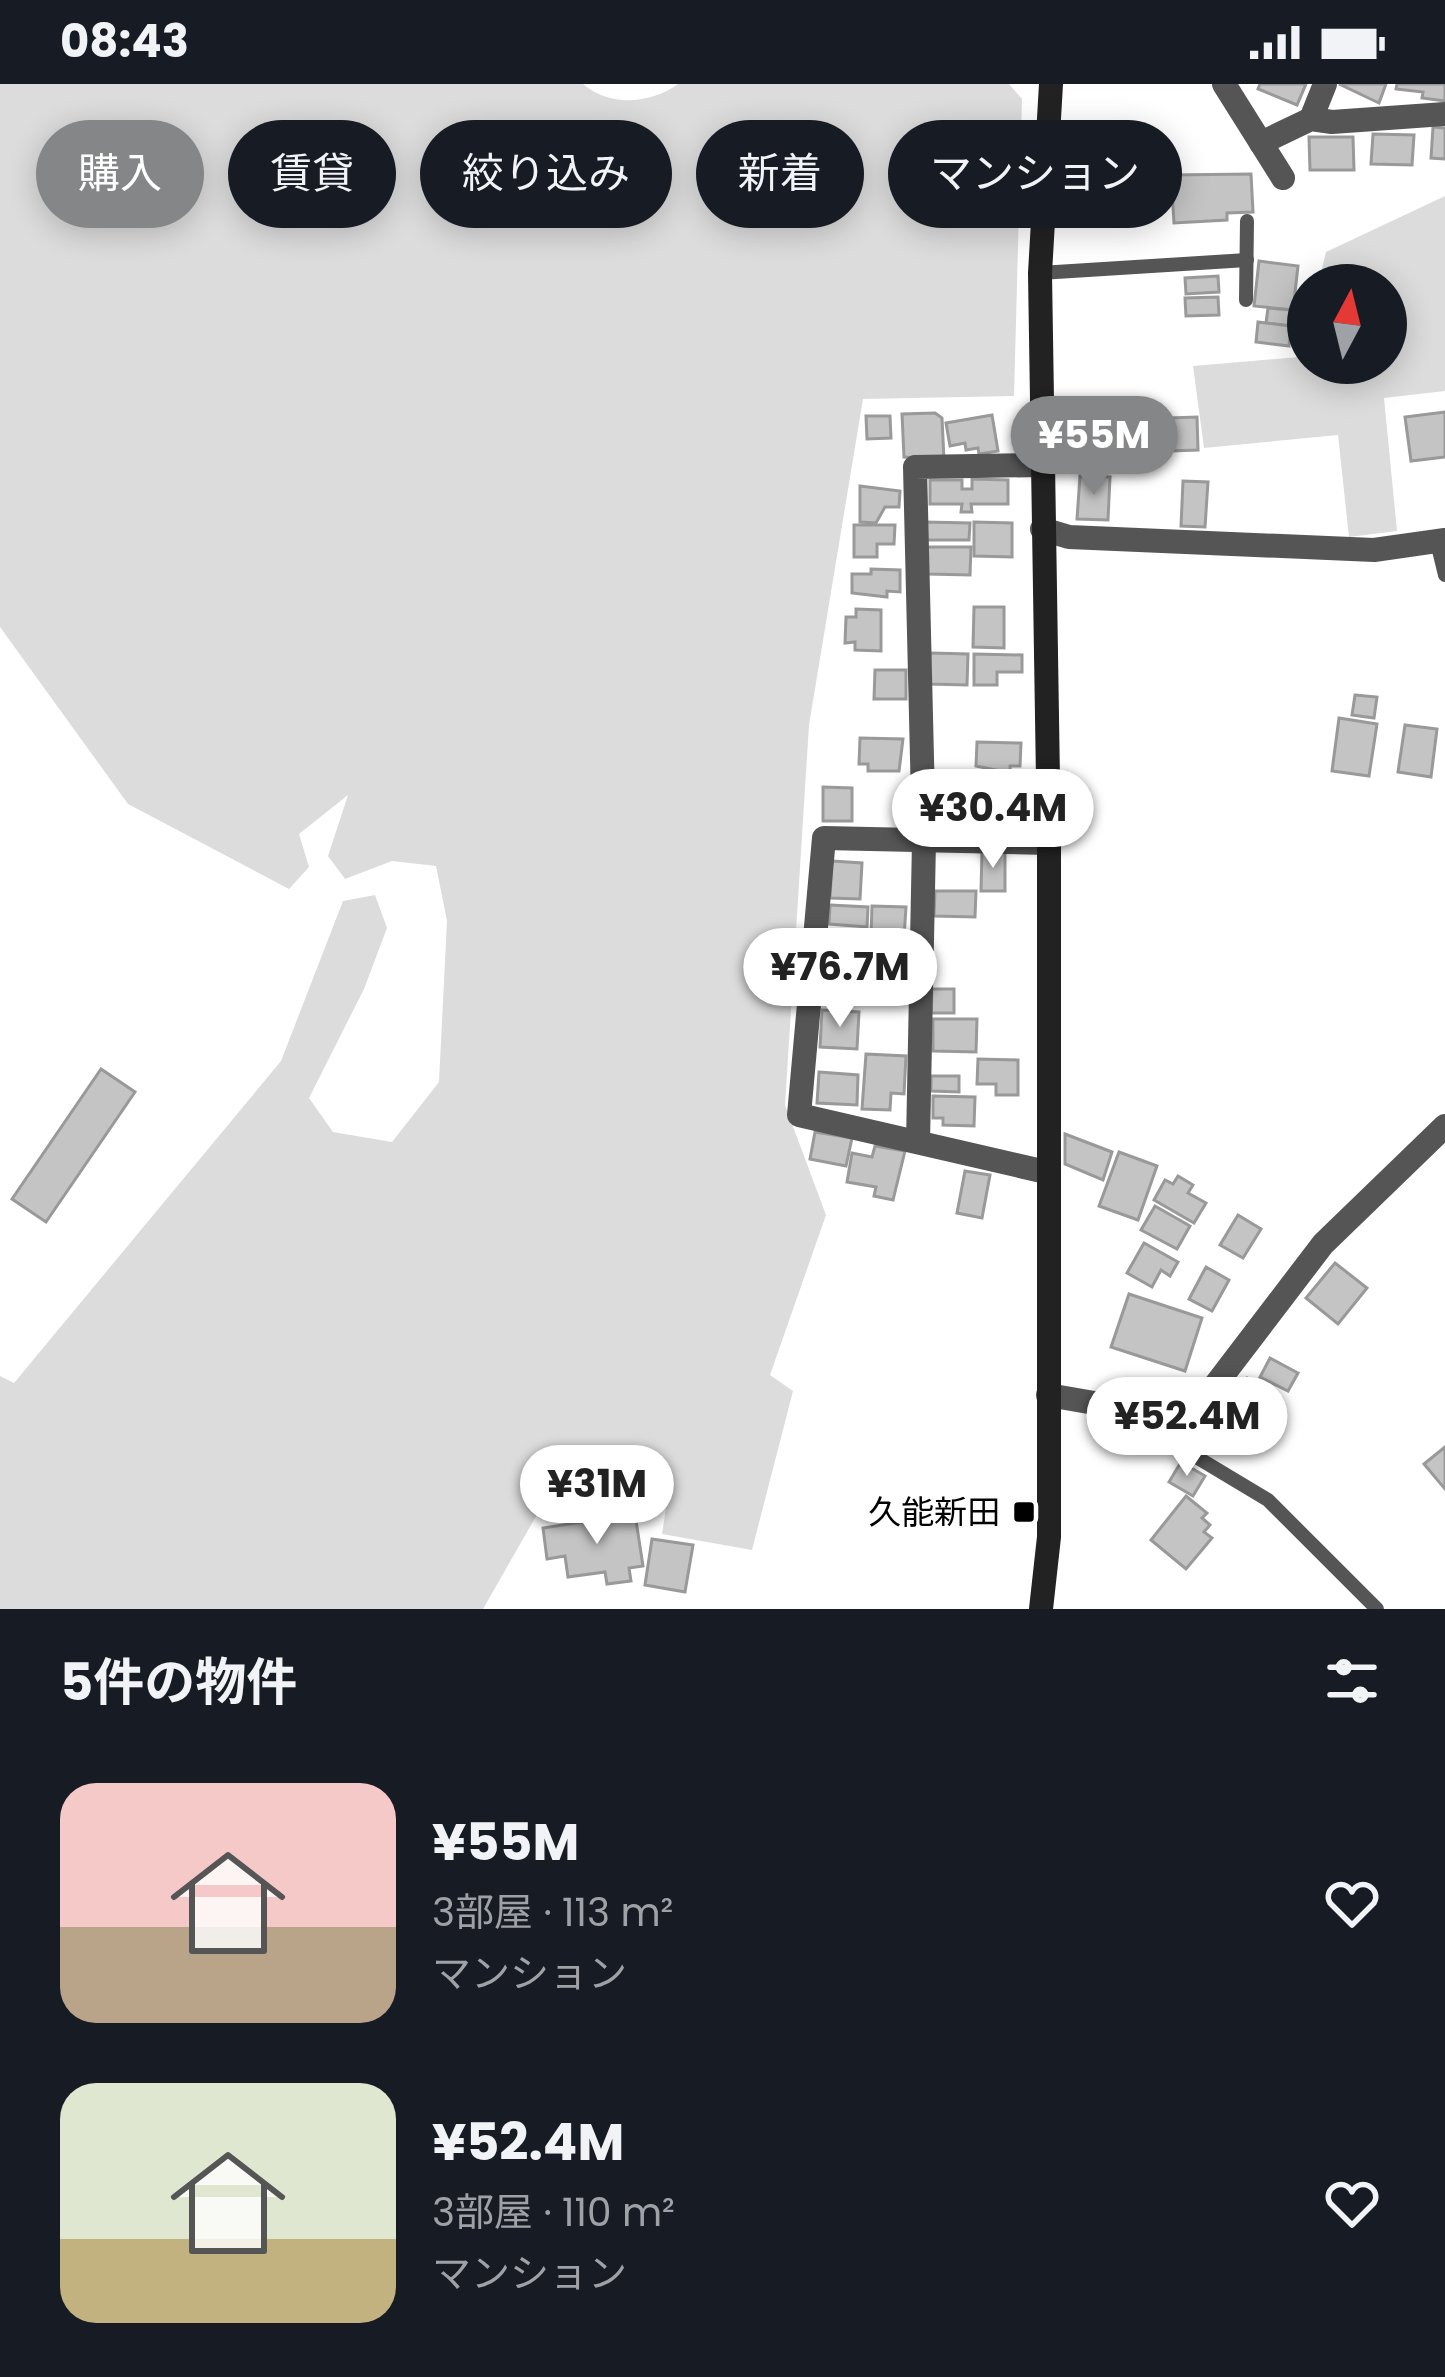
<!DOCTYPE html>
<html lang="ja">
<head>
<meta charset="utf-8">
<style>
  body { margin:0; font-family:Poppins,"Noto Sans JP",sans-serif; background:#20242c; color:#f1f3f6; height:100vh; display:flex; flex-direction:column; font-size:45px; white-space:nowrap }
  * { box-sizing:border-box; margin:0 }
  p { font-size:39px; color:#9ea1a6 }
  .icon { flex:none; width:66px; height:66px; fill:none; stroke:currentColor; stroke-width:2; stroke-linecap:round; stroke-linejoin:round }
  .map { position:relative; height:1525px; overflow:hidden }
  .sheet { display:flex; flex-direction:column; background:#171b24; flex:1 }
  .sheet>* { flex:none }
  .top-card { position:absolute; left:36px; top:36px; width:1374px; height:108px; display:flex; gap:24px }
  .needle { width:78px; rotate:7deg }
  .fabs { position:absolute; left:1287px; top:180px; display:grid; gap:24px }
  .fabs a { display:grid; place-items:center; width:120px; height:120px; border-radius:50%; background:#171b24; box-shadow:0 6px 30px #0003; font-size:60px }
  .price { position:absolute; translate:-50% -102px; padding:0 27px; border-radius:42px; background:#fff; color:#222; font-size:39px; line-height:78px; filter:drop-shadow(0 3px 6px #0008) }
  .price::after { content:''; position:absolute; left:50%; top:72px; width:36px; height:27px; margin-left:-18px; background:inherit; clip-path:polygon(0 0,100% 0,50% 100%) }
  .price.current { background:#858687; color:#fff }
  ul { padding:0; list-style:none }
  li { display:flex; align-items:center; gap:36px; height:300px; padding:0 60px }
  li span { display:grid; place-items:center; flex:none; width:336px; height:240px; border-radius:36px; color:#555 }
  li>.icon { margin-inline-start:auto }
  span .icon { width:144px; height:144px; fill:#fffc; stroke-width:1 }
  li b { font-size:51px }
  h2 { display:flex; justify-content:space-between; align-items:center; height:144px; padding:0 60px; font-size:51px }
  .pill { padding:0 42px; border-radius:54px; background:#171b24; box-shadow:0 6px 30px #0003; font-size:42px; line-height:108px }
  .pill.current { background:#858687; color:#fff }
  .status { display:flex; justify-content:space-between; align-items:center; height:84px; padding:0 60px; background:#171b24; direction:ltr }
  .status svg { height:33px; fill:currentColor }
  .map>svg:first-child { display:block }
</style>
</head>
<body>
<div class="status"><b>08:43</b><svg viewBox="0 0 49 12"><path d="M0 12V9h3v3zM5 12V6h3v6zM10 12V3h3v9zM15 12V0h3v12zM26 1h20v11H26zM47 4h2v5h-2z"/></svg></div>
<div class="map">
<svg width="1445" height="1525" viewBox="0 0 1445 1525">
  <rect width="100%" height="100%" fill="#fff"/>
  <g fill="#dcdcdc">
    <path d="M 0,0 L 583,0 C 610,23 650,20 678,0 L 1009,0 L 1022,15 L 1014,312 L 863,315 L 809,641 L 785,1021 L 826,1131 L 770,1291 L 793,1307 L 752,1466 L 662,1450 L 668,1411 L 550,1408 L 483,1525 L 0,1525 L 0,1292 L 14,1299 L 281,977 L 343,817 L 375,811 L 387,844 L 364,905 L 309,1014 L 333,1048 L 392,1058 L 439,998 L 447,837 L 436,782 L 392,777 L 345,795 L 328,772 L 348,711 L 299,750 L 309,783 L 289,805 L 128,720 L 0,543 Z"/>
    <polygon points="1445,112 1445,307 1384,314 1397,447 1349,453 1338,351 1204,364 1193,282 1300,273 1308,241 1308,279 1386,279 1386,201 1318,201 1326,168"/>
  </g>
  <g fill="#c4c4c4" stroke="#999" stroke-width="3">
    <polygon points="1260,0 1306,0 1297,21 1258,5"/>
    <polygon points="1339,0 1386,0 1379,19"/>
    <polygon points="1397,0 1445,0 1445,17 1422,14 1423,8 1396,5"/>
    <polygon points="1433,43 1445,44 1445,75 1431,74"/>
    <polygon points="1373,50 1414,51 1412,81 1371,80"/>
    <polygon points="1309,53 1353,53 1354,86 1310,86"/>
    <polygon points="1251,90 1253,128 1227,129 1227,136 1174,139 1171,91"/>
    <polygon points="1259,177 1298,182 1293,226 1254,222"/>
    <polygon points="1218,192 1219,208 1186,210 1185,194"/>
    <polygon points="1218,213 1219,231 1186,232 1185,214"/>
    <polygon points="1268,224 1293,226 1291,242 1266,239"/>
    <polygon points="1258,238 1291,242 1289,262 1256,258"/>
    <polygon points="1445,328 1445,373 1411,377 1405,333"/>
    <polygon points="935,329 942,334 944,376 904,373 902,330"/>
    <polygon points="992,331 998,367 979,370 978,364 966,366 965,359 950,362 946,339"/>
    <polygon points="866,332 890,332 891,354 867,355"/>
    <polygon points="1197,333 1198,366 1110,369 1109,336"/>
    <polygon points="1133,368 1134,385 1110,385 1110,369"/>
    <polygon points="1080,392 1110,393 1108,436 1077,435"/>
    <polygon points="972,395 1008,396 1008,420 971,420 972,428 961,428 962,420 930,420 930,396 962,396 962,405 972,405"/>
    <polygon points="1183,397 1208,398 1205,443 1181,442"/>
    <polygon points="860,402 900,407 899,423 885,423 876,439 860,438"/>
    <polygon points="924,438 970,439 969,456 924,456"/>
    <polygon points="974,438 1012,439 1012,473 974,472"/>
    <polygon points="854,441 895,441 894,460 877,460 877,473 854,473"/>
    <polygon points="927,463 971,463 970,491 927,490"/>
    <polygon points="871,485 900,486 900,508 887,507 887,513 852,509 852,490 871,490"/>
    <polygon points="974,523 1004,523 1004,564 973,563"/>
    <polygon points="856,525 881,526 881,567 855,566 855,558 845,559 846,533 856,533"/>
    <polygon points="930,569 968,570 967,601 929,600"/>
    <polygon points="974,570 1022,571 1022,588 997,588 997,601 974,601"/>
    <polygon points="875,586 906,586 906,615 874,615"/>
    <polygon points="1355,611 1377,613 1374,634 1352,631"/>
    <polygon points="1339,634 1377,640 1369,692 1332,687"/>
    <polygon points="1405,641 1437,645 1431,693 1398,688"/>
    <polygon points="860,654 903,655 899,687 868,687 868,680 859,680"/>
    <polygon points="977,658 1021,659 1020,682 1010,682 1010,689 976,682"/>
    <polygon points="976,701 1010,702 1010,740 979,739"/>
    <polygon points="823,703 852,704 852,737 823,737"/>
    <polygon points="931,704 963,705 963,744 936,743 936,736 930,735"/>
    <polygon points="982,767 1005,767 1005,807 981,807"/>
    <polygon points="832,777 862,779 860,815 830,814"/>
    <polygon points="935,807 976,807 975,833 934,832"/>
    <polygon points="830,821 868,823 867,843 829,840"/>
    <polygon points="872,822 906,823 904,854 871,853"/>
    <polygon points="827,859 861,861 860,895 825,893"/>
    <polygon points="869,861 905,863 903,902 867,900"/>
    <rect x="931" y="905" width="23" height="24"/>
    <polygon points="822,926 859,928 857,965 820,963"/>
    <polygon points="933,935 977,935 976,968 933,967"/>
    <polygon points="866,970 906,972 904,1010 891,1009 890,1026 862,1025"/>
    <polygon points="978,975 1018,976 1018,1011 996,1011 996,1000 977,1000"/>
    <polygon points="101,985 135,1008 46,1138 12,1115"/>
    <polygon points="819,988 858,991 857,1021 817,1019"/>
    <polygon points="931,992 959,992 959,1008 931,1007"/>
    <polygon points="933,1012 975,1013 974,1042 943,1041 943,1034 933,1034"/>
    <polygon points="815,1048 852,1054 846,1082 810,1075"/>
    <polygon points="1065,1050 1112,1068 1103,1096 1065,1080"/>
    <polygon points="875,1062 905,1067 893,1116 874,1112 876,1103 847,1098 852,1069 872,1073"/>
    <polygon points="1119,1068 1157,1082 1138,1136 1099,1122"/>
    <polygon points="965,1087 990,1091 982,1134 957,1129"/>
    <polygon points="1178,1092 1193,1101 1188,1109 1206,1119 1194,1139 1154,1116 1165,1096 1173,1100"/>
    <polygon points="1155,1122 1190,1142 1177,1165 1141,1146"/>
    <polygon points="1238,1131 1261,1145 1243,1174 1220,1161"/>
    <polygon points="1144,1159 1178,1178 1170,1192 1161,1186 1152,1203 1127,1189"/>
    <polygon points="1335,1179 1367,1204 1338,1240 1306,1214"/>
    <polygon points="1206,1183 1229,1196 1212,1227 1189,1215"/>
    <polygon points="1129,1210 1202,1234 1185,1287 1111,1263"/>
    <polygon points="1270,1274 1298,1289 1288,1307 1260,1293"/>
    <polygon points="1247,1294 1274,1313 1259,1335 1232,1315"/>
    <polygon points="1445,1363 1445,1405 1424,1380"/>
    <polygon points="1181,1378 1205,1392 1193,1412 1169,1398"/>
    <polygon points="1186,1412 1207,1429 1202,1434 1210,1441 1204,1448 1212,1454 1186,1485 1151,1456"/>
    <polygon points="635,1430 643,1482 629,1484 631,1497 607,1500 605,1488 568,1493 565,1472 547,1475 543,1444"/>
    <polygon points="652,1455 693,1461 685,1508 645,1501"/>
  </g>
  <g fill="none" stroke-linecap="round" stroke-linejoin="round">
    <g stroke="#555" stroke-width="14">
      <polyline points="1040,189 1247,176"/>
      <polyline points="1246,216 1247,137"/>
      <polyline points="1437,458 1445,491"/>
      <polyline points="1181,1334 1179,1359 1188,1368 1268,1416 1377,1525"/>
    </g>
    <g stroke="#555" stroke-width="24">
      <polyline points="1224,0 1283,94"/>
      <polyline points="1311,35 1325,0"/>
      <polyline points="1261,59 1311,35 1332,38 1445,30"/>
      <polyline points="1042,445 1069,453 1374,466 1445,456"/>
      <polyline points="918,1058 924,757 915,383 1041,381"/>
      <polyline points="1046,1088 799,1031 824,754 1049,759"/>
      <polyline points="1048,1311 1181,1334 1204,1316 1323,1160 1445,1042"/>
    </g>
    <polyline stroke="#222" stroke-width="24" points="1041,1525 1049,1453 1049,759 1040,189 1051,0"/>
  </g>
  <rect fill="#000" stroke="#fff" stroke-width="4.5" x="1012" y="1416" width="24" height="24" rx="6"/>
  <g text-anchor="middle" stroke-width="9" stroke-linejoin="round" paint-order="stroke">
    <g font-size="33" fill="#000" stroke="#fff" text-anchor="end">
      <text x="1000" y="1440">久能新田</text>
    </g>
  </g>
</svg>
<div class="fabs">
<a><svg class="needle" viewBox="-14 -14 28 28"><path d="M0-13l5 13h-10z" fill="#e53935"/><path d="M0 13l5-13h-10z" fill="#9ea1a6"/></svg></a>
</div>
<b class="price current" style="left:1094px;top:414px">¥55M</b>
<b class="price" style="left:993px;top:787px">¥30.4M</b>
<b class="price" style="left:840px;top:946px">¥76.7M</b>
<b class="price" style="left:1187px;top:1395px">¥52.4M</b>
<b class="price" style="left:597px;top:1463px">¥31M</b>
<div class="top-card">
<a class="pill current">購入</a>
<a class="pill">賃貸</a>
<a class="pill">絞り込み</a>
<a class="pill">新着</a>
<a class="pill">マンション</a>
</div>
</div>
<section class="sheet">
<h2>5件の物件<svg class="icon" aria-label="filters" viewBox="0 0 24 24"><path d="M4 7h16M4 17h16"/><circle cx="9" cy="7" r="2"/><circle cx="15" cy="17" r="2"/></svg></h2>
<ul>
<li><span style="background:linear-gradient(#f6c9c9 60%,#b9a48a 0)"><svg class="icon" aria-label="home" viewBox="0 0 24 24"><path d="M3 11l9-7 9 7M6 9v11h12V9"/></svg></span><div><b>¥55M</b><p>3部屋 · 113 m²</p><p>マンション</p></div><svg class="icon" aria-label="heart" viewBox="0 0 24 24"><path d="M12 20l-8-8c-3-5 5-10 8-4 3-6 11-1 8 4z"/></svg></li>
<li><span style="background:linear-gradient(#dfe7d0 65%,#c2b280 0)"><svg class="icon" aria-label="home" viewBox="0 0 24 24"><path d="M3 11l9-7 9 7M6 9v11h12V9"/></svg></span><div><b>¥52.4M</b><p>3部屋 · 110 m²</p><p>マンション</p></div><svg class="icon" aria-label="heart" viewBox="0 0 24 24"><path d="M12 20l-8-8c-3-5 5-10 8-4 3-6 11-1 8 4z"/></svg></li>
</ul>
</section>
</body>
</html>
